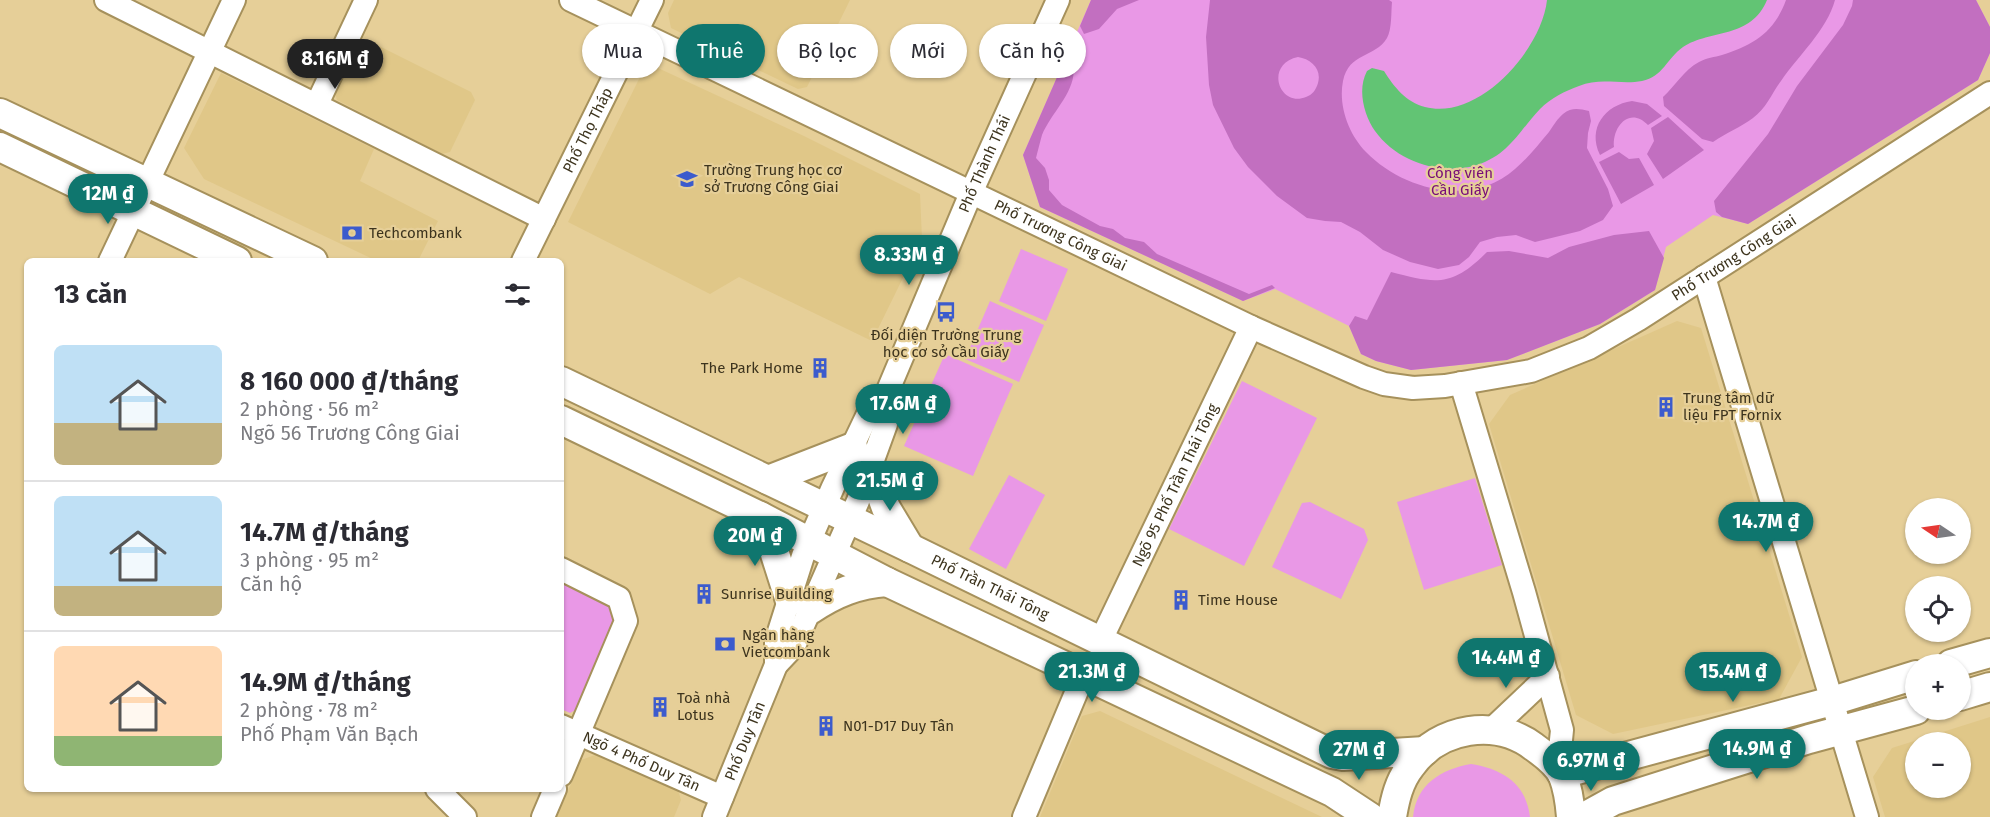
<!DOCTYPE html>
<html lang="vi">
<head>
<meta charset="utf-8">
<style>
  body { margin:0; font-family:"Fira Sans",sans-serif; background:#f2f2f3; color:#2b2b33; height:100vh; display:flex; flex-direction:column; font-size:22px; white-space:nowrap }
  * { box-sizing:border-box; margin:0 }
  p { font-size:20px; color:#7c7c81 }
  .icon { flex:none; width:33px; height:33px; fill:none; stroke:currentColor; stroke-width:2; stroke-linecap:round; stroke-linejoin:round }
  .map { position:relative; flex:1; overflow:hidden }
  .details { position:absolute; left:24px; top:258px; width:540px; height:534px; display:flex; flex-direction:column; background:#fff; border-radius:9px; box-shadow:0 2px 4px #0004 }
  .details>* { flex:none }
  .top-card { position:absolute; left:582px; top:24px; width:570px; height:54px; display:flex; gap:12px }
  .needle { width:39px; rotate:283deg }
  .tools { position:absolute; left:1905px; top:498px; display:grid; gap:12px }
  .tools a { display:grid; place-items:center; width:66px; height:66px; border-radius:50%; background:#fff; box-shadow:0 2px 4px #0004; font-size:30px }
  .price { position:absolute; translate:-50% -51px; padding:0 14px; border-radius:21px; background:#0f766e; color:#fff; font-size:20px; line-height:39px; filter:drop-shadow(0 2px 3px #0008) }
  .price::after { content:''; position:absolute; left:50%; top:36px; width:18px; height:14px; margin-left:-9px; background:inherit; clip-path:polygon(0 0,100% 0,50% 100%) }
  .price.selected { background:#222; color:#fff }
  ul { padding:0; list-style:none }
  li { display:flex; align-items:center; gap:18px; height:150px; padding:0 30px }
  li+li { border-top:2px solid #e1e1e2 }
  li span { display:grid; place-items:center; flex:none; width:168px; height:120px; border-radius:9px; color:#555 }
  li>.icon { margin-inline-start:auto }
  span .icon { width:72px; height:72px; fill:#fffc; stroke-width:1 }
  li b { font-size:26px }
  h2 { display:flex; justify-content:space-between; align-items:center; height:72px; padding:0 30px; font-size:26px }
  .pill { padding:0 21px; border-radius:27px; background:#fff; box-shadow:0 2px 4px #0004; font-size:21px; line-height:54px }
  .pill.selected { background:#0f766e; color:#fff }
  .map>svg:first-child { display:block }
</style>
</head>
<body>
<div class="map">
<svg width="1990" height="817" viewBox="0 0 1990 817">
  <rect width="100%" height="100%" fill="#e6cf98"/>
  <g fill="#e0c788" fill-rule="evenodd">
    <polygon points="674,0 850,0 807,87 798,89 671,28 668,13"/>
    <polygon points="367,40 471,92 475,100 450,152 442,154 337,100 335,93 360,41"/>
    <polygon points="658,68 804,136 920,194 922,239 872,341 739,277 710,294 568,222 642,73"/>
    <polygon points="221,73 374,149 360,181 438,221 418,261 377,261 204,179 184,148"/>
    <polygon points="1677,321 1701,328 1802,657 1779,699 1613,734 1576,715 1489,424 1510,395"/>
    <polygon points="1100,711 1322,817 1040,817 1082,716"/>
    <path d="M 1990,717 L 1990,817 L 1885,817 L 1873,777 L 1892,748 ZM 1960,742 L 1960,788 L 1916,788 L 1916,742 Z"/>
    <polygon points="595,755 678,790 681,800 674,817 557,817 581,760"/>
  </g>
  <g fill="#e998e6">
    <polygon points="1091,0 1976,0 1990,27 1990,53 1978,80 1748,224 1713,215 1666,247 1655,290 1600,324 1507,360 1411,370 1376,361 1361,354 1349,326 1275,289 1243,301 1040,207 1023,155"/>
    <polygon points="1021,249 1068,269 1046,321 999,301"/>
    <polygon points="990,301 1044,325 1019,382 965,359"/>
    <polygon points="945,354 1013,384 973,476 904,446"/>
    <polygon points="1242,381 1317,418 1244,566 1169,529"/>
    <polygon points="1009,475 1045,495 1006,569 969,549"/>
    <polygon points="1475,478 1502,565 1424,590 1397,502"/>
    <polygon points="1310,502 1364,529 1368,540 1341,599 1272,567 1302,503"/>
    <polygon points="561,580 607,601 617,623 577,709 570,713 561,709"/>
    <path d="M 1471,764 C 1502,769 1526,783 1530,817 L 1413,817 C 1416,784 1442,769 1471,764 Z"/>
  </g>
  <g fill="#c26fc0" fill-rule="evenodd">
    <polygon points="1091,0 1139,0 1117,9 1099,29 1084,34 1080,26"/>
    <path d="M 1210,0 L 1389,0 L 1392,2 C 1391,12 1392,29 1387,38 C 1375,58 1349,52 1343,81 C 1338,106 1349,135 1366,152 C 1403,190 1472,208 1515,169 C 1528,158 1538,145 1549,132 C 1553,126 1558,118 1563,114 C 1572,107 1579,109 1589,111 L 1591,121 L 1588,133 L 1587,148 L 1608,189 L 1613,206 L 1603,220 L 1580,231 L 1535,242 L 1516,235 L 1497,237 L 1480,242 L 1469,257 L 1459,265 L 1438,269 L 1410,262 L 1383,250 L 1360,232 L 1341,222 L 1325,221 L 1307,218 L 1277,196 L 1248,167 L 1234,148 L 1213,105 L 1209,85 L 1206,37 ZM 1298,57 C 1311,59 1322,69 1318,83 C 1316,90 1312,95 1306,97 C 1279,108 1264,64 1298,57 Z"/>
    <path d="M 1786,0 L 1835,0 C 1827,30 1798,56 1781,81 C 1772,93 1766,109 1753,118 C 1741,127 1726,133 1713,142 L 1702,139 L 1664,106 L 1663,97 C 1675,86 1684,70 1699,62 C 1706,58 1715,57 1722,55 C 1753,45 1774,33 1786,0 Z"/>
    <polygon points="1853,0 1976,0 1990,27 1990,53 1978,80 1748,224 1722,217 1716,212 1714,201 1768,134 1797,86 1843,25 1852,6"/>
    <path d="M 1068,52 C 1087,83 1053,108 1042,135 C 1040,142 1038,150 1036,158 L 1045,168 L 1049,180 L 1049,190 L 1062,205 L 1100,226 L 1113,229 L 1125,238 L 1144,242 L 1157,254 L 1249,294 L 1272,285 L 1275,288 L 1243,301 L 1040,207 L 1023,155 Z"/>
    <path d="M 1632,101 L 1647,104 L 1662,116 L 1648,125 C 1630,106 1612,126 1614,147 L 1600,155 C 1587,128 1605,105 1632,101 Z"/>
    <polygon points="1668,117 1704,150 1663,179 1647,154 1654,141 1651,128"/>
    <polygon points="1619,152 1629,159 1639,158 1654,185 1621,204 1599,162"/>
    <path d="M 1649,231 L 1664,258 L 1655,290 L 1600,324 L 1507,360 L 1411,370 L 1376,361 L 1361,354 L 1349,326 L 1355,316 L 1367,320 L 1391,272 C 1437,284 1452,287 1487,252 L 1509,251 L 1548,258 L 1569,247 L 1614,235 Z"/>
  </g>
  <path fill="#62c474" d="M 1547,0 L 1767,0 C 1751,39 1711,29 1683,47 C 1667,58 1663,77 1642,81 C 1621,85 1600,77 1579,86 C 1565,91 1551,98 1540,109 C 1519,131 1509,155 1477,165 C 1441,176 1397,162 1375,131 C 1364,115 1357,90 1367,71 L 1372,68 L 1384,71 C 1394,87 1406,102 1425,107 C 1479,121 1542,49 1547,0 Z"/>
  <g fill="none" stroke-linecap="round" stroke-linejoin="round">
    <g stroke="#a6915c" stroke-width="26">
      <g id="minor">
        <polyline points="106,0 544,219"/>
        <path id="s1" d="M 571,0 L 1251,327 L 1364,377 L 1384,384 L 1413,388 L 1445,386 L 1531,371 L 1589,348 L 1639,319 L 1990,93"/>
        <polyline points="317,104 366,0"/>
        <polyline points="110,261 234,0"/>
        <path id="s2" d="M 523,261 L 652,0"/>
        <polyline points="1704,277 1867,817"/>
        <polyline points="1461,383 1524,592 1562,730 1558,770"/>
        <polyline points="561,569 619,598 626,621 561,775"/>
        <path id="s3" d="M 1100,642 L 1251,327"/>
        <polyline points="776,665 794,646 858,501 886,424 886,395"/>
        <path id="s4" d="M 561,726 L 722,797"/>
        <polyline points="1491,730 1548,676"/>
        <polyline points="437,789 465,817"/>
        <polyline points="543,817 555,789"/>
        <path id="s5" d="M 714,817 L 776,665 L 776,641 L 803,556 L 833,487 L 868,414 L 886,395 L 971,193 L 1058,0"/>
        <polyline points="1024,817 1084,674"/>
      </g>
    </g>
    <g stroke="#a6915c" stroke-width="32">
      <g id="major">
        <polyline points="0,113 313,261"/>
        <polyline points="0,147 237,261"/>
        <path id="s6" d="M 561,381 L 910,548 L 1332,754 L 1343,756 L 1425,751"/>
        <polyline points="561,420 760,516 887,582 1332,792 1370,817"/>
        <polyline points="870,464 886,508 910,548"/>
        <polyline points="768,480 853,447"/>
        <polyline points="760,516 768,532 790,601"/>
        <path d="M 810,610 C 835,593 858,584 887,582"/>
        <polyline points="1951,664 1990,653"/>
        <polyline points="1960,696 1990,687"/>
        <polyline points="1562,774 1832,701 1916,675"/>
        <path d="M 1392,817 C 1395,799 1399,781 1411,766 C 1439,727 1496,718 1534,747 C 1544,754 1558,765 1563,776 C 1568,789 1570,804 1571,817"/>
        <polyline points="1584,817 1613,801 1809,739 1916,710"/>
      </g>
    </g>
    <use href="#minor" stroke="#fff" stroke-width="22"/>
    <use href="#major" stroke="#fff" stroke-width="28"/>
  </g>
  <defs>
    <g id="school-bare" transform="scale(1.62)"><path d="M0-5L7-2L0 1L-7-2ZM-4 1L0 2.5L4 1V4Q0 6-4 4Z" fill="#3c5bcd" stroke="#e6cf98" stroke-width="2.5" paint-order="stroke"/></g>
    <g id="bank-bare" transform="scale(1.62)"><path d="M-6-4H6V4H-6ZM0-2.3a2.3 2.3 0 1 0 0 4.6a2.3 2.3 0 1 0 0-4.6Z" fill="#3c5bcd" stroke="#e6cf98" stroke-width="2.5" paint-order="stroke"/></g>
    <g id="bus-bare" transform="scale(1.62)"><path d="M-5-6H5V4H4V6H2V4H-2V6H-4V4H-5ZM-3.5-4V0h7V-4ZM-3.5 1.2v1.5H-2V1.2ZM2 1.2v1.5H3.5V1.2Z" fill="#3c5bcd" stroke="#e6cf98" stroke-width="2.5" paint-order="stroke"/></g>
    <g id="building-bare" transform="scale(1.62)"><path d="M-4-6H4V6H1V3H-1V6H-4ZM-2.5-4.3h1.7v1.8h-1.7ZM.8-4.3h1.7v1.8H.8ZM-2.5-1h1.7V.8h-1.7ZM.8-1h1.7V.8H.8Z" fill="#3c5bcd" stroke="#e6cf98" stroke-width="2.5" paint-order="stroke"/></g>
  </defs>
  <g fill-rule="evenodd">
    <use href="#school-bare" x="687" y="179"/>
    <use href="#bank-bare" x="352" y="233"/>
    <use href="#bus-bare" x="946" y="312"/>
    <use href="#building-bare" x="820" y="368"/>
    <use href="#building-bare" x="1666" y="407"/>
    <use href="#building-bare" x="704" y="594"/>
    <use href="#building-bare" x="1181" y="600"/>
    <use href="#bank-bare" x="725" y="644"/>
    <use href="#building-bare" x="660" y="707"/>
    <use href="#building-bare" x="826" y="726"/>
  </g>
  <g text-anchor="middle" stroke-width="4.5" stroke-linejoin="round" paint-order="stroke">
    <g font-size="15" fill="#3d341e" stroke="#e6cf98">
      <text dy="5" stroke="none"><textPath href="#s2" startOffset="146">Phố Thọ Tháp</textPath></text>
      <text dy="5" stroke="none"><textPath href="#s5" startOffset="711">Phố Thành Thái</textPath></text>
      <text dy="5" stroke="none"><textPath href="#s1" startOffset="543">Phố Trương Công Giai</textPath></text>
      <text dy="5" stroke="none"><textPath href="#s1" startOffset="1281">Phố Trương Công Giai</textPath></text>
      <text dy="5" stroke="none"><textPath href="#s3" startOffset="174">Ngõ 95 Phố Trần Thái Tông</textPath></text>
      <text dy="5" stroke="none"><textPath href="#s6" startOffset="476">Phố Trần Thái Tông</textPath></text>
      <text dy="5" stroke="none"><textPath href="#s5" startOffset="82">Phố Duy Tân</textPath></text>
      <text dy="5" stroke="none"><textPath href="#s4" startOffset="88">Ngõ 4 Phố Duy Tân</textPath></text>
    </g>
    <g font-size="15" fill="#3d341e" stroke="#e6cf98" text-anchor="start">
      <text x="704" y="175">Trường Trung học cơ<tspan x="704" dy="17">sở Trương Công Giai</tspan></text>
      <text x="369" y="238">Techcombank</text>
      <text x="946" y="340" text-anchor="middle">Đối diện Trường Trung<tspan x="946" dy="17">học cơ sở Cầu Giấy</tspan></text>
      <text x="803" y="373" text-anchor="end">The Park Home</text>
      <text x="1683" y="403">Trung tâm dữ<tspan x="1683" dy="17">liệu FPT Fornix</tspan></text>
      <text x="721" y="599">Sunrise Building</text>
      <text x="1198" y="605">Time House</text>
      <text x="742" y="640">Ngân hàng<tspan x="742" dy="17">Vietcombank</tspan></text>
      <text x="677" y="703">Toà nhà<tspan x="677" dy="17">Lotus</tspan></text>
      <text x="843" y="731">N01-D17 Duy Tân</text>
    </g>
    <g font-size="15" fill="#780c78" stroke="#e6cf98">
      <text x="1460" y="178">Công viên<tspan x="1460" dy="17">Cầu Giấy</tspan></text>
    </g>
  </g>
</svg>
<div class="tools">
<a><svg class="needle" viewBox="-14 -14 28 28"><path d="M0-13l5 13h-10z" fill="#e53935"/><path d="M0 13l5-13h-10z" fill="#7c7c81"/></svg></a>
<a><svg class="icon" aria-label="locate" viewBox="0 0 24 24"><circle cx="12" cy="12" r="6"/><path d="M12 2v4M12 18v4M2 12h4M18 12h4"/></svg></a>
<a>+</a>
<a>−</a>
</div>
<b class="price selected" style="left:335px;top:90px">8.16M ₫</b>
<b class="price" style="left:108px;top:225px">12M ₫</b>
<b class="price" style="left:909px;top:286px">8.33M ₫</b>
<b class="price" style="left:903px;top:435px">17.6M ₫</b>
<b class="price" style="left:890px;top:512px">21.5M ₫</b>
<b class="price" style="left:1766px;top:553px">14.7M ₫</b>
<b class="price" style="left:755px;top:567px">20M ₫</b>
<b class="price" style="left:1506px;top:689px">14.4M ₫</b>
<b class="price" style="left:1092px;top:703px">21.3M ₫</b>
<b class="price" style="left:1733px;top:703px">15.4M ₫</b>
<b class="price" style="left:1757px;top:780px">14.9M ₫</b>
<b class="price" style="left:1359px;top:781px">27M ₫</b>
<b class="price" style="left:1591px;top:792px">6.97M ₫</b>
<div class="top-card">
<a class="pill">Mua</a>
<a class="pill selected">Thuê</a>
<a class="pill">Bộ lọc</a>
<a class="pill">Mới</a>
<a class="pill">Căn hộ</a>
</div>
<section class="details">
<h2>13 căn<svg class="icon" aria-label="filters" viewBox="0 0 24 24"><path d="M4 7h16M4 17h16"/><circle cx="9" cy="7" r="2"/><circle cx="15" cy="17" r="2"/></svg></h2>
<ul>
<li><span style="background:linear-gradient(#bfe0f5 65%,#c2b280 0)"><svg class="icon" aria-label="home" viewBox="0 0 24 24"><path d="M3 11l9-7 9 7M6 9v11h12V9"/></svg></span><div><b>8 160 000 ₫/tháng</b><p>2 phòng · 56 m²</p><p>Ngõ 56 Trương Công Giai</p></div></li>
<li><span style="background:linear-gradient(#bfe0f5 75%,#c2b280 0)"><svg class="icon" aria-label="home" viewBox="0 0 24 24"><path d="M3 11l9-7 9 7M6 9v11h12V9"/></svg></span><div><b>14.7M ₫/tháng</b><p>3 phòng · 95 m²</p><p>Căn hộ</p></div></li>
<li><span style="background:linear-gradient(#ffd9b3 75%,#8fb573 0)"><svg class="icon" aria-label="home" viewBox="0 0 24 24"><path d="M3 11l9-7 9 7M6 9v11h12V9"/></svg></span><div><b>14.9M ₫/tháng</b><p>2 phòng · 78 m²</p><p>Phố Phạm Văn Bạch</p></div></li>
</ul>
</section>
</div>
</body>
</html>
